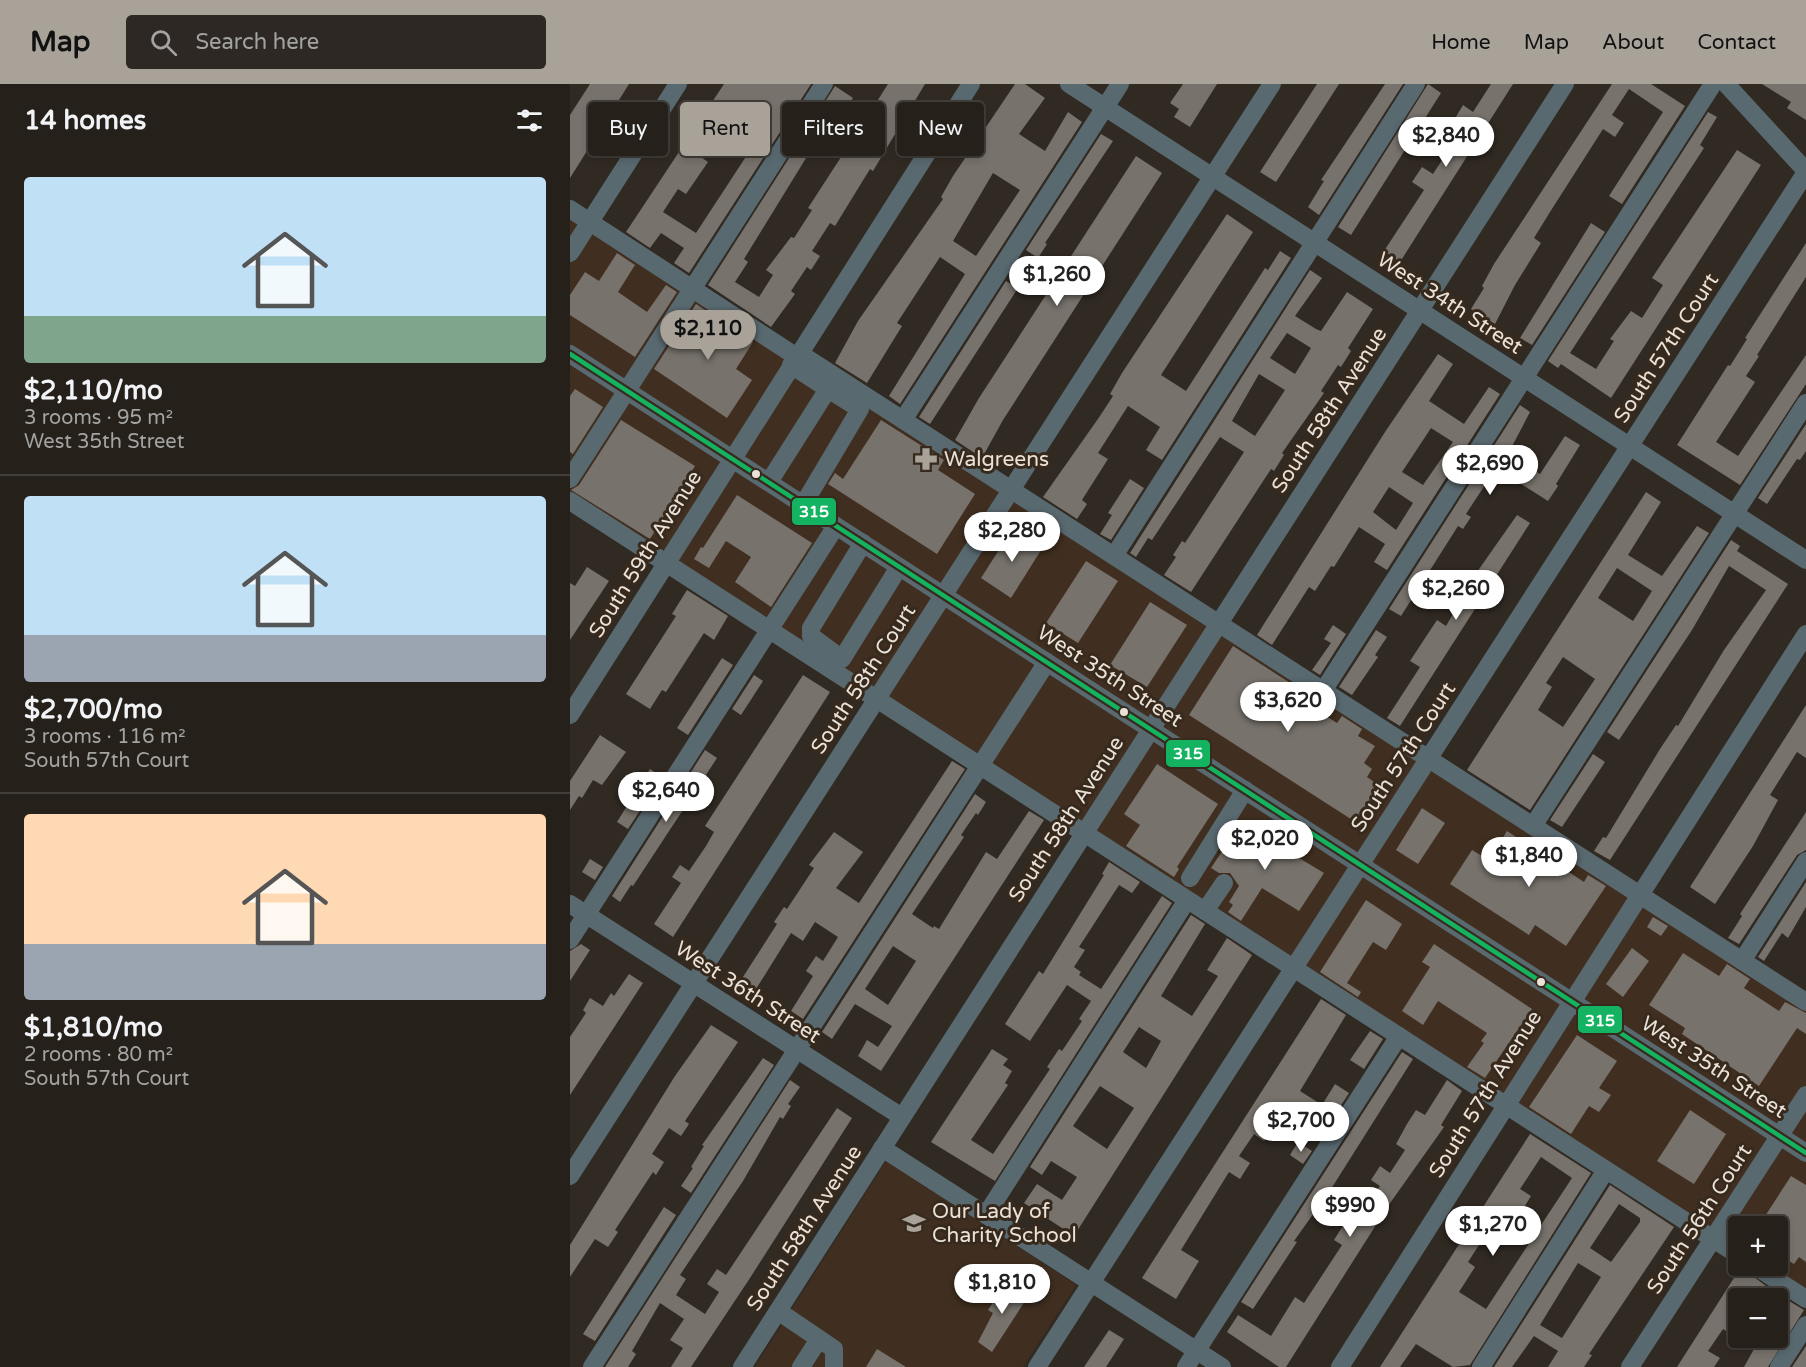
<!DOCTYPE html>
<html lang="en">
<head>
<meta charset="utf-8">
<style>
  body { margin:0; font-family:"Varela Round",sans-serif; background:#2d2823; color:#f1f3f6; height:100vh; display:flex; flex-direction:column; font-size:22px; white-space:nowrap }
  * { box-sizing:border-box; margin:0 }
  p { font-size:20px; color:#a3a3a2 }
  .icon { flex:none; width:33px; height:33px; fill:none; stroke:currentColor; stroke-width:2; stroke-linecap:round; stroke-linejoin:round }
  .map { position:relative; flex:1; overflow:hidden }
  .details { display:flex; flex-direction:column; background:#25201a; width:570px }
  .details>* { flex:none }
  .banner { position:absolute; left:18px; top:18px; width:570px; height:54px; display:flex; gap:12px }
  .controls { position:absolute; left:1158px; top:1132px; display:grid; gap:12px }
  .controls a { display:grid; place-items:center; width:60px; height:60px; border-radius:6px; background:#25201a; box-shadow:0 3px 9px #0003,0 0 0 2px #423e39; font-size:30px }
  .price { position:absolute; translate:-50% -51px; padding:0 14px; border-radius:21px; background:#fff; color:#222; font-size:20px; line-height:39px; filter:drop-shadow(0 2px 3px #0008) }
  .price::after { content:''; position:absolute; left:50%; top:36px; width:18px; height:14px; margin-left:-9px; background:inherit; clip-path:polygon(0 0,100% 0,50% 100%) }
  .price.active { background:#a9a299; color:#111 }
  ul { padding:0; list-style:none }
  li { display:grid; align-content:center; gap:12px; height:318px; padding:0 24px }
  li+li { border-top:2px solid #423e39 }
  li span { display:grid; place-items:center; height:186px; border-radius:6px; color:#555 }
  li>.icon { margin-inline-start:auto }
  span .icon { width:108px; height:108px; fill:#fffc; stroke-width:1 }
  li b { font-size:26px }
  h2 { display:flex; justify-content:space-between; align-items:center; height:72px; padding:0 24px; font-size:26px }
  .pill { padding:0 21px; border-radius:6px; background:#25201a; box-shadow:0 3px 9px #0003,0 0 0 2px #423e39; font-size:21px; line-height:54px }
  .pill.active { background:#a9a299; color:#111 }
  header { display:flex; align-items:center; gap:36px; box-sizing:border-box; height:84px; padding:0 30px; background:#a9a299; color:#111 }
  header strong { font-size:28px }
  nav { display:flex; gap:33px; margin-inline-start:auto; font-size:21px }
  .search { width:420px; height:54px; background:#2d2823; display:flex; align-items:center; gap:15px; box-sizing:border-box; padding:0 21px; border-radius:6px; color:#a3a3a2; font-size:22px }
  main { display:flex; flex:1; min-height:0 }
  .map>svg:first-child { display:block }
</style>
</head>
<body>
<header>
<strong>Map</strong>
<div class="search"><svg class="icon" aria-label="search" viewBox="0 0 24 24"><circle cx="10" cy="10" r="6"/><path d="M15 15l6 6"/></svg>Search here</div>
<nav><a>Home</a><a>Map</a><a>About</a><a>Contact</a></nav>
</header>
<main>
<section class="details">
<h2>14 homes<svg class="icon" aria-label="filters" viewBox="0 0 24 24"><path d="M4 7h16M4 17h16"/><circle cx="9" cy="7" r="2"/><circle cx="15" cy="17" r="2"/></svg></h2>
<ul>
<li><span style="background:linear-gradient(#bfe0f5 75%,#7fa58c 0)"><svg class="icon" aria-label="home" viewBox="0 0 24 24"><path d="M3 11l9-7 9 7M6 9v11h12V9"/></svg></span><div><b>$2,110/mo</b><p>3 rooms · 95 m²</p><p>West 35th Street</p></div></li>
<li><span style="background:linear-gradient(#bfe0f5 75%,#9aa5b1 0)"><svg class="icon" aria-label="home" viewBox="0 0 24 24"><path d="M3 11l9-7 9 7M6 9v11h12V9"/></svg></span><div><b>$2,700/mo</b><p>3 rooms · 116 m²</p><p>South 57th Court</p></div></li>
<li><span style="background:linear-gradient(#ffd9b3 70%,#9aa5b1 0)"><svg class="icon" aria-label="home" viewBox="0 0 24 24"><path d="M3 11l9-7 9 7M6 9v11h12V9"/></svg></span><div><b>$1,810/mo</b><p>2 rooms · 80 m²</p><p>South 57th Court</p></div></li>
</ul>
</section>
<div class="map">
<svg width="1236" height="1283" viewBox="0 0 1236 1283">
  <rect width="100%" height="100%" fill="#312a23"/>
  <g fill="#402f20">
    <polygon points="0,118 1236,912 1236,1211 1191,1182 1208,1182 1208,1143 1168,1143 1168,1167 0,414"/>
    <polygon points="316,1077 506,1201 453,1283 185,1283"/>
  </g>
  <g fill="#77726b" fill-rule="evenodd">
    <polygon points="20,0 59,0 0,94 0,31"/>
    <path d="M 154,0 L 241,0 L 119,189 L 104,179 L 114,164 L 91,149 L 80,164 L 56,148 ZM 162,16 L 198,39 L 126,149 L 93,128 L 108,105 L 116,110 L 138,78 L 128,71 Z"/>
    <polygon points="318,0 355,0 303,87 300,85 265,142 260,139 242,167 250,172 241,186 237,183 221,207 225,210 201,243 138,201 265,2 283,14 275,27 268,22 174,175 178,178 165,198 189,213 203,191 196,186 221,153 224,154 242,126 238,124 273,70 275,71 287,53 293,57 314,24 306,19"/>
    <path d="M 445,0 L 455,0 L 475,14 L 449,50 L 475,67 L 498,28 L 512,38 L 330,320 L 319,312 L 395,190 L 370,173 L 327,239 L 332,242 L 297,299 L 265,279 L 288,237 L 373,115 L 371,113 L 383,92 ZM 423,89 L 450,106 L 406,172 L 383,157 Z"/>
    <polygon points="613,0 647,0 620,43 604,33 609,25 600,19"/>
    <polygon points="747,0 769,0 706,98 690,88"/>
    <polygon points="815,0 833,0 749,131 738,123 754,97 751,96"/>
    <polygon points="858,0 871,9 781,151 768,143"/>
    <polygon points="921,0 943,0 830,178 814,167 854,106 842,98 852,83 863,90 893,44 883,38 893,21 903,28"/>
    <polygon points="1042,0 1081,0 1115,22 1052,120 1039,112 1093,28 1059,5 1042,31 1054,39 1045,53 1033,45 980,128 964,154 971,159 945,201 925,240 901,225 914,204 912,202 924,180"/>
    <polygon points="1192,0 1236,0 1236,36 1217,24 1221,18"/>
    <polygon points="1138,28 1147,33 1130,61 1134,64 1000,269 1026,285 1044,257 1040,255 1061,227 1072,234 1093,201 1082,194 1167,66 1191,81 1041,314 991,280 988,284 978,277"/>
    <polygon points="531,50 543,57 475,159 477,160 468,174 456,166"/>
    <polygon points="566,72 592,89 433,336 412,374 385,356 409,314"/>
    <polygon points="657,130 683,148 591,291 616,307 695,184 698,186 710,167 721,174 592,376 576,366 590,343 558,322 528,369 538,375 512,416 517,420 507,435 473,413 530,332 543,312 540,310 552,289"/>
    <polygon points="1021,139 1035,148 962,261 950,254"/>
    <polygon points="1236,159 1236,193 1187,271 1189,272 1176,292 1185,298 1146,358 1168,372 1236,271 1236,300 1170,401 1107,361 1158,281 1160,282 1177,255 1175,254"/>
    <polygon points="47,169 65,181 48,208 77,228 96,201 107,208 65,273 0,231 0,211 15,188 29,197"/>
    <path d="M 740,186 L 752,194 L 725,232 L 746,245 L 751,247 L 777,208 L 803,225 L 778,264 L 781,267 L 771,283 L 768,281 L 751,307 L 754,309 L 712,369 L 714,371 L 704,387 L 701,385 L 621,508 L 594,491 L 606,473 L 603,471 L 612,457 L 615,459 L 674,368 L 650,353 L 582,456 L 578,454 L 566,473 L 560,469 ZM 717,249 L 741,264 L 725,290 L 700,274 ZM 689,290 L 715,306 L 685,352 L 662,337 Z"/>
    <polygon points="436,197 448,204 360,340 349,333"/>
    <polygon points="126,220 183,258 166,285 182,296 157,334 84,285"/>
    <path d="M 868,270 L 883,280 L 859,317 L 894,340 L 919,303 L 930,310 L 817,486 L 804,478 L 815,460 L 789,443 L 764,483 L 761,482 L 745,507 L 739,503 L 702,561 L 687,551 L 815,348 ZM 861,344 L 883,358 L 853,401 L 832,388 ZM 819,403 L 843,419 L 826,446 L 803,428 Z"/>
    <polygon points="5,305 33,323 3,370 0,368 0,312"/>
    <polygon points="950,321 960,328 938,370 970,390 995,352 1010,361 986,400 988,402 978,417 948,398 950,395 928,381 896,430 901,433 893,445 888,442 831,532 819,525"/>
    <polygon points="51,336 125,382 80,455 1,406 9,401"/>
    <polygon points="311,336 374,376 368,386 405,410 367,470 258,400 265,389 273,395"/>
    <polygon points="1236,340 1236,367 1230,376 1227,375 1197,420 1188,414"/>
    <polygon points="560,395 574,404 541,456 530,450 542,431 538,429"/>
    <path d="M 1076,408 L 1091,418 L 1058,471 L 1092,492 L 1127,442 L 1139,449 L 960,726 L 897,686 ZM 1047,484 L 1082,507 L 1063,537 L 1028,514 ZM 993,573 L 1025,595 L 993,643 L 968,626 L 982,603 L 976,599 Z"/>
    <polygon points="167,411 242,459 201,523 165,498 181,473 156,457 139,484 124,475 131,463 133,464"/>
    <polygon points="947,431 960,439 830,642 817,634 850,583 840,577 867,536 876,542 907,488"/>
    <polygon points="443,444 473,463 441,514 411,494"/>
    <polygon points="1161,456 1170,462 1167,467 1218,500 1040,776 1024,767 1033,753 1036,754 1090,665 1106,641 1108,642 1154,566 1196,506 1159,482 1122,546 1049,656 1037,648"/>
    <polygon points="516,477 548,497 508,559 476,539"/>
    <polygon points="17,483 39,497 0,556 0,499 5,502"/>
    <polygon points="117,506 158,532 144,556 134,549 96,608 92,606 80,625 56,610 106,532 102,530"/>
    <polygon points="580,518 617,541 577,603 540,581"/>
    <polygon points="763,541 776,550 750,591 742,586 761,559 754,555"/>
    <polygon points="806,546 817,553 805,571 808,573 782,611 769,603"/>
    <polygon points="663,562 745,615 740,622 767,639 772,632 792,645 788,652 805,662 794,679 802,685 797,693 810,702 787,739 619,631"/>
    <polygon points="152,574 163,581 118,651 107,644"/>
    <polygon points="184,591 193,597 171,631 162,625"/>
    <polygon points="233,591 260,608 103,853 84,840 111,799 102,793 110,781 119,787 136,762 144,748 135,742"/>
    <polygon points="1236,621 1236,674 1227,668 1200,711 1208,716 1183,762 1145,820 1120,803"/>
    <polygon points="30,651 56,668 32,701 23,696 12,714 9,712 0,726 0,697"/>
    <polygon points="135,666 147,674 63,802 61,801 50,818 42,812"/>
    <polygon points="1023,670 1035,678 992,743 980,736"/>
    <polygon points="382,677 395,685 233,935 221,927 243,892 236,887 246,872 253,877 268,853 245,838 233,857 221,849 186,905 171,896 207,840 204,838 214,823 217,825 244,784 239,781 264,748 293,768 266,804 289,819"/>
    <polygon points="587,680 648,720 607,783 609,785 604,793 556,762 570,741 554,730"/>
    <polygon points="80,685 92,693 58,745 47,738"/>
    <path d="M 405,710 L 416,718 L 408,731 L 406,729 L 391,751 L 394,753 L 342,830 L 363,844 L 364,842 L 369,845 L 416,768 L 427,775 L 459,727 L 474,736 L 311,987 L 288,972 L 297,956 L 308,963 L 322,942 L 285,920 L 262,955 L 252,948 ZM 323,862 L 346,877 L 318,921 L 295,905 Z"/>
    <polygon points="852,724 875,739 848,780 826,766"/>
    <polygon points="1236,728 1236,766 1227,771 1169,860 1158,854 1172,832 1170,830"/>
    <polygon points="671,739 754,789 729,827 692,804 671,837 658,828 663,821 659,818 669,802 660,789 649,789 641,784"/>
    <polygon points="937,747 960,762 963,757 986,771 982,777 1014,798 1018,791 1036,802 996,862 965,841 959,851 880,800 902,766 919,776"/>
    <polygon points="20,775 33,783 25,796 12,788"/>
    <polygon points="539,778 570,798 562,809 549,801 522,843 509,863 515,866 504,883 511,888 509,891 531,905 592,812 602,819 425,1097 361,1058 422,965 438,975 433,981 442,987 435,999 438,1001 401,1056 423,1070 480,985 477,983 489,965 492,967 512,937 509,935 521,917 497,901 460,957 435,940 469,887 473,890 534,791 532,790"/>
    <polygon points="1236,798 1236,823 1218,854 1212,849 1194,877 1188,873"/>
    <polygon points="796,816 832,840 816,866 803,858 777,899 791,908 788,913 750,888"/>
    <path d="M 621,831 L 635,840 L 591,912 L 622,932 L 648,892 L 637,886 L 657,854 L 682,871 L 504,1152 L 454,1119 L 467,1100 L 492,1116 L 507,1093 L 481,1077 L 472,1091 L 460,1083 ZM 569,943 L 591,957 L 576,984 L 553,968 ZM 530,1002 L 564,1024 L 537,1065 L 503,1042 Z"/>
    <polygon points="1083,833 1098,842 1091,852 1077,843"/>
    <polygon points="11,860 20,866 0,897 0,867"/>
    <polygon points="864,860 962,925 915,994 897,983 914,959 911,957 917,949 868,917 853,941 832,927 860,883 852,878"/>
    <polygon points="1062,864 1079,877 1053,913 1036,900"/>
    <polygon points="1113,869 1149,892 1157,880 1180,895 1174,904 1209,927 1215,918 1236,929 1236,950 1227,944 1189,1002 1112,950 1115,944 1079,921"/>
    <polygon points="59,890 73,899 0,1011 0,953 16,929 13,926 20,914 33,922 41,909 44,912"/>
    <polygon points="751,915 776,931 730,1007 752,1021 765,1000 779,1009 757,1043 722,1020 694,1057 684,1050 669,1072 680,1079 670,1095 659,1088 611,1166 629,1177 606,1215 572,1194"/>
    <polygon points="141,941 168,958 115,1037 119,1040 111,1052 99,1044 82,1070 94,1078 86,1091 83,1088 45,1146 48,1148 38,1163 25,1155 0,1193 0,1161 105,992"/>
    <polygon points="800,947 813,955 794,985 780,976"/>
    <polygon points="1007,951 1047,977 1029,1004 1041,1011 1029,1028 1019,1022 1001,1050 959,1023"/>
    <polygon points="832,968 843,975 761,1105 724,1157 727,1158 683,1225 671,1218"/>
    <polygon points="193,974 204,981 121,1109 111,1102 123,1084 121,1083 134,1062 132,1061"/>
    <polygon points="220,996 230,1003 218,1020 221,1022 213,1035 210,1033 173,1097 110,1191 116,1195 106,1211 135,1230 149,1208 137,1200 147,1185 156,1191 267,1024 282,1034 180,1194 121,1283 101,1283 113,1264 100,1256 114,1235 90,1219 62,1267 66,1270 58,1283 35,1283"/>
    <polygon points="877,996 892,1007 871,1041 874,1043 818,1122 716,1283 709,1283 657,1248 668,1231 701,1252 725,1213 734,1219 772,1161 764,1156 774,1140 772,1139 781,1125 790,1131 810,1102 801,1096 810,1082 820,1089 835,1066 826,1060 837,1040 846,1026 855,1031"/>
    <polygon points="1120,1026 1156,1050 1124,1100 1087,1077"/>
    <path d="M 960,1050 L 1021,1089 L 900,1281 L 883,1283 L 846,1260 L 830,1283 L 810,1283 ZM 971,1073 L 1002,1094 L 916,1225 L 889,1208 L 905,1183 L 898,1178 L 920,1144 L 931,1151 L 947,1125 L 951,1128 L 961,1112 L 950,1105 Z"/>
    <polygon points="728,1058 742,1067 733,1080 720,1071"/>
    <polygon points="1221,1092 1236,1101 1236,1178 1229,1173 1224,1180 1208,1170 1208,1143 1188,1143"/>
    <path d="M 1040,1101 L 1104,1143 L 1019,1270 L 1022,1271 L 1014,1283 L 978,1283 L 988,1267 L 964,1252 L 942,1283 L 924,1283 ZM 1049,1120 L 1070,1134 L 1070,1138 L 1041,1178 L 1020,1164 ZM 1008,1179 L 1031,1193 L 992,1254 L 970,1241 Z"/>
    <polygon points="94,1123 106,1131 25,1257 13,1250"/>
    <polygon points="1171,1183 1196,1202 1188,1215 1176,1207 1168,1215 1163,1228 1168,1232 1168,1254 1208,1254 1208,1238 1219,1217 1234,1226 1198,1283 1174,1283 1184,1265 1153,1245 1138,1267 1150,1274 1144,1283 1107,1283"/>
    <polygon points="437,1197 459,1211 422,1268 408,1258 423,1229 418,1226"/>
    <polygon points="539,1246 554,1255 536,1283 514,1283"/>
    <polygon points="1236,1262 1236,1283 1222,1283"/>
    <polygon points="307,1265 336,1283 296,1283"/>
  </g>
  <g fill="none" stroke-linecap="round" stroke-linejoin="round">
    <g stroke="#596970" stroke-width="18">
      <polyline points="499,0 1236,476"/>
      <polyline points="1156,0 1236,87"/>
      <polyline points="0,125 227,273"/>
      <polyline points="0,169 108,0"/>
      <polyline points="229,269 1236,918"/>
      <polyline points="0,270 1236,1069"/>
      <polyline points="221,281 258,305"/>
      <polyline points="333,336 550,0"/>
      <polyline points="0,395 254,0"/>
      <polyline points="199,398 258,305 290,325 233,421"/>
      <polyline points="0,417 1168,1171"/>
      <polyline points="293,459 241,544 241,552 272,575 329,483"/>
      <polyline points="544,472 846,0"/>
      <polyline points="753,607 1143,0"/>
      <polyline points="0,631 401,0"/>
      <polyline points="963,742 1236,319"/>
      <polyline points="620,794 675,706"/>
      <polyline points="0,820 332,1033"/>
      <polyline points="635,827 654,799"/>
      <polyline points="0,856 266,442"/>
      <polyline points="1172,877 1236,777"/>
      <polyline points="312,1064 652,1283"/>
      <polyline points="0,1092 702,0"/>
      <polyline points="416,1131 617,816"/>
      <polyline points="1185,1182 1236,1215"/>
      <polyline points="208,1227 264,1265 264,1283"/>
      <polyline points="22,1283 477,578"/>
      <polyline points="172,1283 995,0"/>
      <polyline points="231,1283 249,1255"/>
      <polyline points="467,1283 1236,88"/>
      <polyline points="616,1283 829,952"/>
      <polyline points="770,1283 1236,550"/>
      <polyline points="911,1283 1036,1086"/>
      <polyline points="1060,1283 1236,1011"/>
      <polyline points="1209,1283 1236,1241"/>
    </g>
    <g stroke="#372a1d" stroke-width="9">
      <polyline id="bus-1" points="0,270 1236,1069"/>
    </g>
    <use href="#bus-1" stroke="#13b361" stroke-width="4.5"/>
  </g>
  <defs>
    <g id="pharmacy-bare" transform="scale(1.8)"><path d="M-2-6h4v4h4v4h-4v4h-4v-4h-4v-4h4Z" fill="#a9a299" stroke="#372a1d" stroke-width="2.5" paint-order="stroke"/></g>
    <g id="school-bare" transform="scale(1.8)"><path d="M0-5L7-2L0 1L-7-2ZM-4 1L0 2.5L4 1V4Q0 6-4 4Z" fill="#a9a299" stroke="#372a1d" stroke-width="2.5" paint-order="stroke"/></g>
  </defs>
  <g fill-rule="evenodd">
    <use href="#pharmacy-bare" x="356" y="375"/>
    <use href="#school-bare" x="344" y="1139"/>
  </g>
  <g fill="#eae2d9" stroke="#372a1d" stroke-width="2">
    <circle cx="186" cy="390" r="5"/>
    <circle cx="554" cy="628" r="5"/>
    <circle cx="971" cy="898" r="5"/>
  </g>
  <g text-anchor="middle" stroke-width="6" stroke-linejoin="round" paint-order="stroke">
    <g font-size="21" fill="#eae2d9" stroke="#372a1d">
      <text transform="translate(880 219) rotate(33)" y="7">West 34th Street</text>
      <text transform="translate(1096 264) rotate(-57)" y="7">South 57th Court</text>
      <text transform="translate(759 326) rotate(-57)" y="7">South 58th Avenue</text>
      <text transform="translate(75 470) rotate(-58)" y="7">South 59th Avenue</text>
      <text transform="translate(540 592) rotate(33)" y="7">West 35th Street</text>
      <text transform="translate(293 595) rotate(-57)" y="7">South 58th Court</text>
      <text transform="translate(833 673) rotate(-57)" y="7">South 57th Court</text>
      <text transform="translate(496 735) rotate(-57)" y="7">South 58th Avenue</text>
      <text transform="translate(178 908) rotate(33)" y="7">West 36th Street</text>
      <text transform="translate(1144 983) rotate(33)" y="7">West 35th Street</text>
      <text transform="translate(915 1010) rotate(-58)" y="7">South 57th Avenue</text>
      <text transform="translate(1129 1135) rotate(-57)" y="7">South 56th Court</text>
      <text transform="translate(234 1144) rotate(-57)" y="7">South 58th Avenue</text>
    </g>
    <g font-size="21" fill="#eae2d9" stroke="#372a1d" text-anchor="start">
      <text x="374" y="382">Walgreens</text>
      <text x="362" y="1134">Our Lady of<tspan x="362" dy="24">Charity School</tspan></text>
    </g>
  </g>
  <g stroke="#372a1d" stroke-width="2">
    <rect x="221" y="413" width="46" height="29" rx="6" fill="#13b361"/>
    <rect x="595" y="655" width="46" height="29" rx="6" fill="#13b361"/>
    <rect x="1007" y="921" width="46" height="29" rx="6" fill="#13b361"/>
  </g>
  <g font-size="16" text-anchor="middle" font-weight="bold" fill="#fff">
    <text x="244" y="433">315</text>
    <text x="618" y="675">315</text>
    <text x="1030" y="942">315</text>
  </g>
</svg>
<div class="controls">
<a>+</a>
<a>−</a>
</div>
<b class="price" style="left:876px;top:84px">$2,840</b>
<b class="price" style="left:487px;top:223px">$1,260</b>
<b class="price active" style="left:138px;top:277px">$2,110</b>
<b class="price" style="left:920px;top:412px">$2,690</b>
<b class="price" style="left:442px;top:479px">$2,280</b>
<b class="price" style="left:886px;top:537px">$2,260</b>
<b class="price" style="left:718px;top:649px">$3,620</b>
<b class="price" style="left:96px;top:739px">$2,640</b>
<b class="price" style="left:695px;top:787px">$2,020</b>
<b class="price" style="left:959px;top:804px">$1,840</b>
<b class="price" style="left:731px;top:1069px">$2,700</b>
<b class="price" style="left:780px;top:1154px">$990</b>
<b class="price" style="left:923px;top:1173px">$1,270</b>
<b class="price" style="left:432px;top:1231px">$1,810</b>
<div class="banner">
<a class="pill">Buy</a>
<a class="pill active">Rent</a>
<a class="pill">Filters</a>
<a class="pill">New</a>
</div>
</div>
</main>
</body>
</html>
